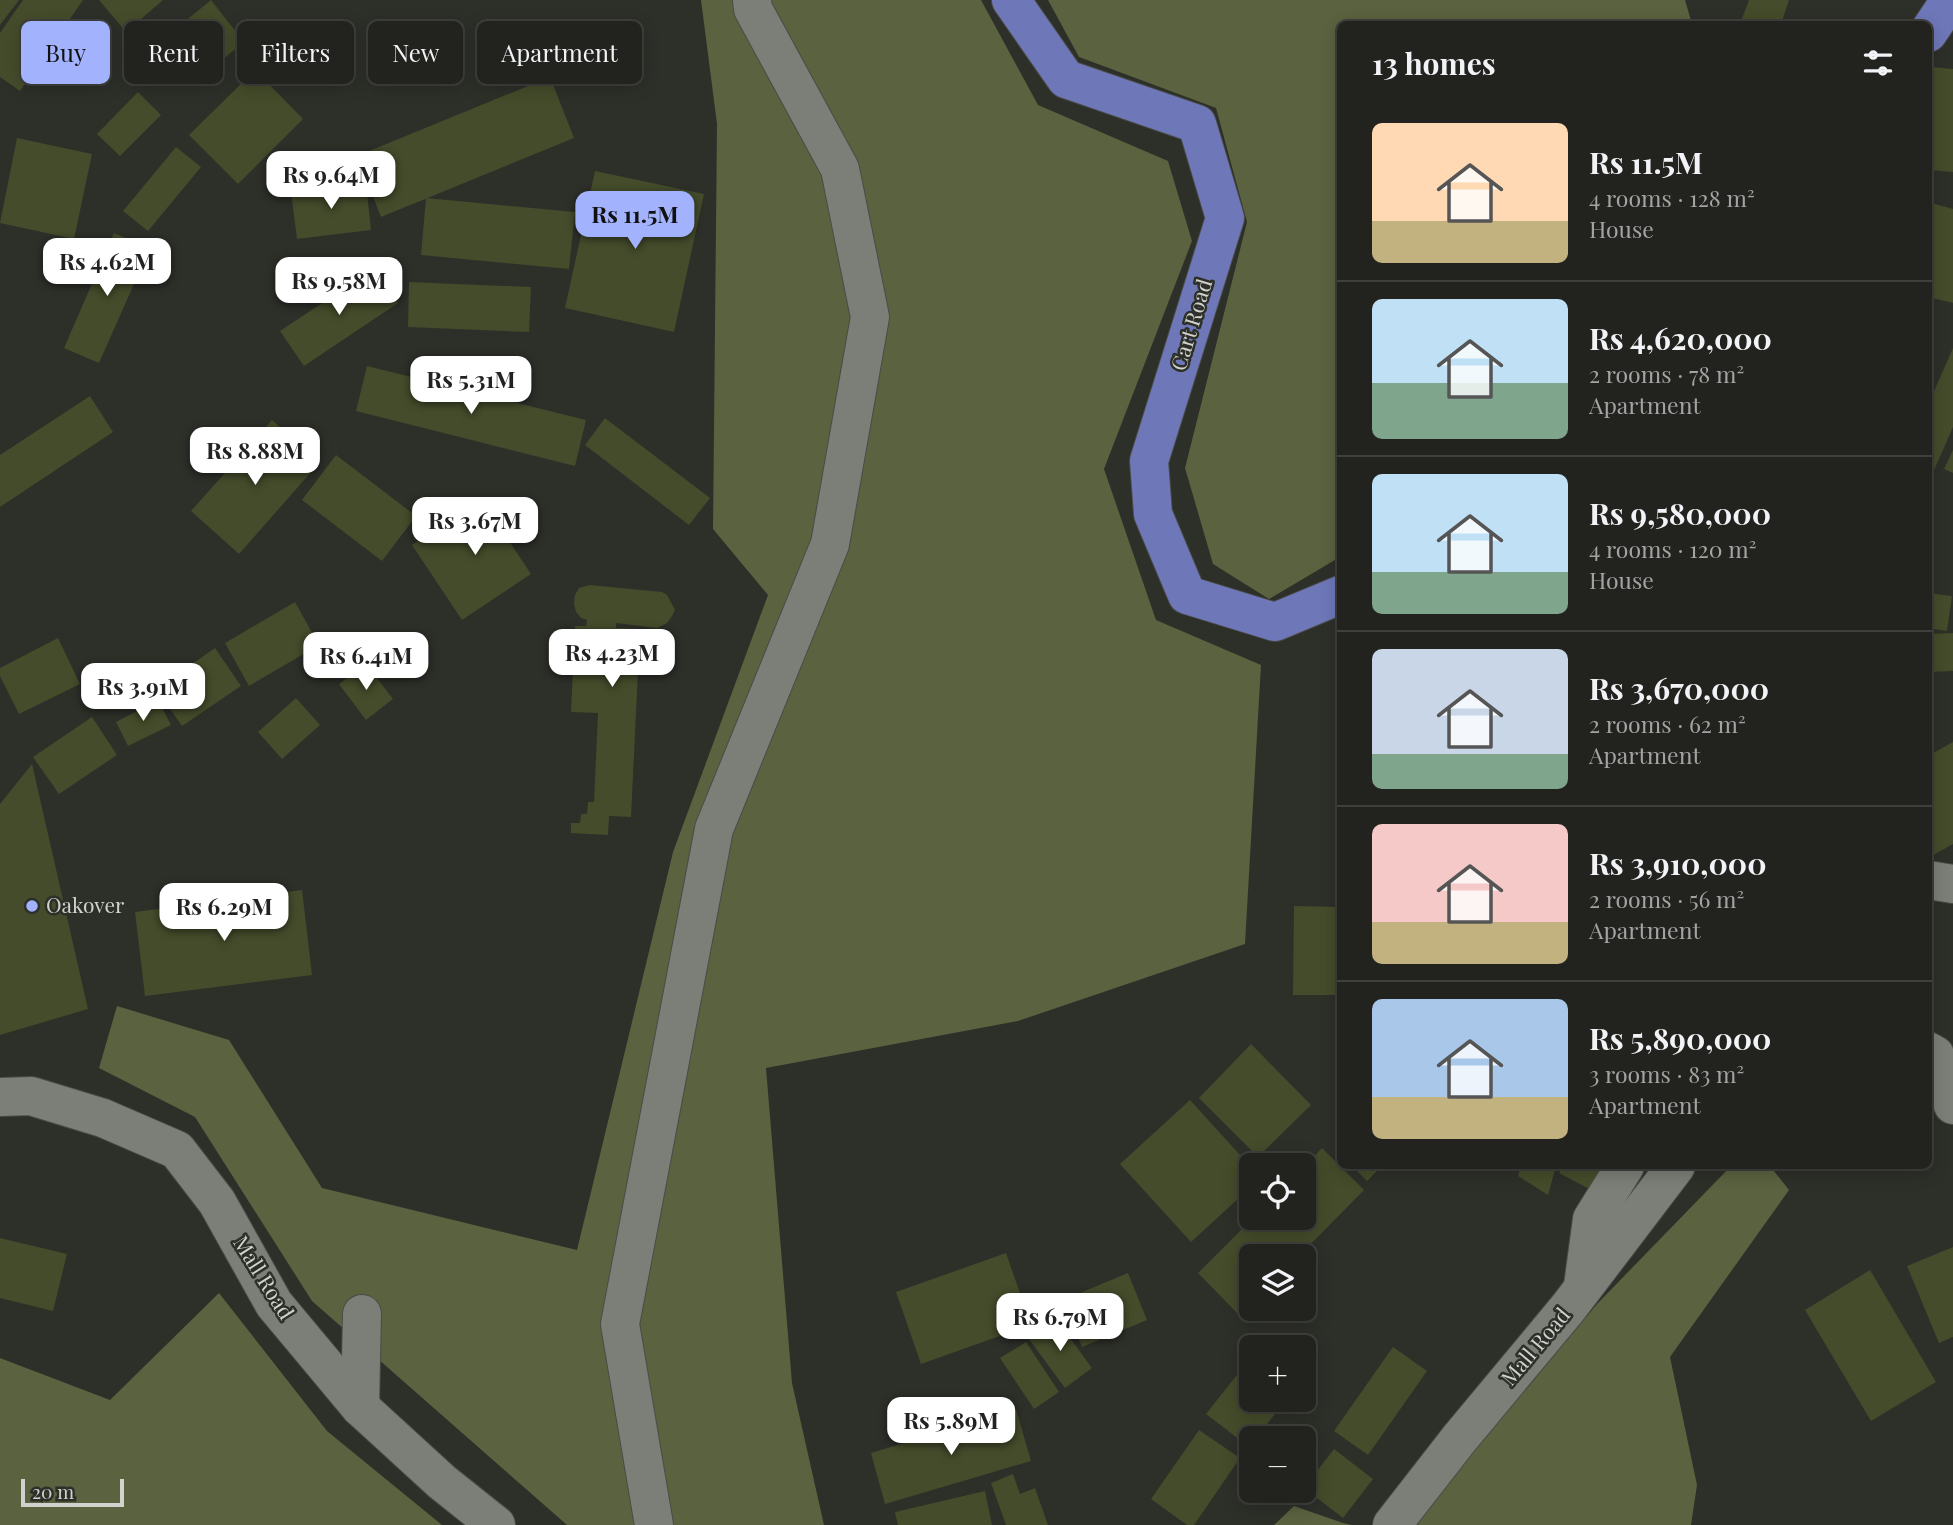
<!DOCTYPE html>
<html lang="en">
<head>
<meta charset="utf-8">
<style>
  body { margin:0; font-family:"Playfair Display",serif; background:#2e2f2c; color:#f1f3f6; height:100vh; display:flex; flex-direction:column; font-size:26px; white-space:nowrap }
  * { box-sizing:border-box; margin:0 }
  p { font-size:23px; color:#a2a4a4 }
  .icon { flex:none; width:38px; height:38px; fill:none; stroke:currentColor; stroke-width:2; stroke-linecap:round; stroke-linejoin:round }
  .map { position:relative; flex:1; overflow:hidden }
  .panel { position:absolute; left:1337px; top:21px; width:595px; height:1148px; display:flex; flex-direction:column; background:#22231f; border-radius:10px; box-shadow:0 4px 18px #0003,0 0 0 2px #3f403d }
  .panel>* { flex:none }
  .top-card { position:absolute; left:21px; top:21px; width:665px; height:63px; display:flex; gap:14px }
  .tools { position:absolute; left:1239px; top:1153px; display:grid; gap:14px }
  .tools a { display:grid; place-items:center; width:77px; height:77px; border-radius:10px; background:#22231f; box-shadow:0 4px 18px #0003,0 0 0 2px #3f403d; font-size:35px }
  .scale { position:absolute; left:21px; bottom:18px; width:103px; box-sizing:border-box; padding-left:7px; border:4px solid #d1d2ce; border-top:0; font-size:19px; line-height:24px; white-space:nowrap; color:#d1d2ce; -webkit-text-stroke:5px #2d2f29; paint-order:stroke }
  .price { position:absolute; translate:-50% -60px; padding:0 16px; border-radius:14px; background:#fff; color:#222; font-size:23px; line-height:46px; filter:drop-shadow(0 2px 4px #0008) }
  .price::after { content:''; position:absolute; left:50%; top:42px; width:21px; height:16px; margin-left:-10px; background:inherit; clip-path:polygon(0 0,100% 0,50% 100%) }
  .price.on { background:#a2b2fd; color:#111 }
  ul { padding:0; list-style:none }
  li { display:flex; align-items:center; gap:21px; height:175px; padding:0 35px }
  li+li { border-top:2px solid #3f403d }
  li span { display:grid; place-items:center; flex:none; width:196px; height:140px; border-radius:10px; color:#555 }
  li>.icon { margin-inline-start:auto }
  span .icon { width:84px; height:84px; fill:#fffc; stroke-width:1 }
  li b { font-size:30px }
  h2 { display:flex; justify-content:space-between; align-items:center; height:84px; padding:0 35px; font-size:30px }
  .pill { padding:0 24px; border-radius:10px; background:#22231f; box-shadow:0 4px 18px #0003,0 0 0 2px #3f403d; font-size:24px; line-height:63px }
  .pill.on { background:#a2b2fd; color:#111 }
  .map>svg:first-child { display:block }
</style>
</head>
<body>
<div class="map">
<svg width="1953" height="1525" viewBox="0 0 1953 1525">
  <rect width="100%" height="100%" fill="#2d2f29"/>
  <g fill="#5a6240">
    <polygon points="701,0 981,0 1038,105 1168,161 1192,241 1104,469 1156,620 1261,665 1245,944 1018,1021 766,1068 792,1383 824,1525 567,1525 312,1301 195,1117 99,1068 117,1006 229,1040 322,1188 577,1250 673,852 768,595 713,529 717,124"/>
    <polygon points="1048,0 1685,0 1692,24 1340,24 1340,557 1269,599 1213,564 1185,468 1247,222 1216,108 1079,57"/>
    <polygon points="1731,1166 1770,1166 1789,1190 1670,1357 1697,1485 1691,1525 1412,1525 1597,1304"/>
    <polygon points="219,1293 327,1431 442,1525 0,1525 0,1358 110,1400"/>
    <polygon points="1294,1506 1343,1523 1352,1525 1274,1525"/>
  </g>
  <g fill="#444c2b">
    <polygon points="0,0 19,0 0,25"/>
    <polygon points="23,0 83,0 20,91 0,77 0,33"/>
    <polygon points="99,0 163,0 126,32"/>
    <polygon points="211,0 244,42 206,73 172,32"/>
    <polygon points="1749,0 1789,0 1781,24 1740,24"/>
    <polygon points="1932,67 1953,69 1953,172 1928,170 1928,128"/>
    <polygon points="255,70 303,119 238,184 189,135"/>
    <polygon points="550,77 574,138 381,217 357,156"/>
    <polygon points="138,92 161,115 120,156 97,134"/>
    <polygon points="17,138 92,154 74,239 0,223"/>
    <polygon points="176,147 201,167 148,231 123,211"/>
    <polygon points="595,171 704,194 674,332 565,308"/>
    <polygon points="366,183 371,230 297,239 291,192"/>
    <polygon points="426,198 575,212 569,269 421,255"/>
    <polygon points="1928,202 1953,209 1953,303 1928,297"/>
    <polygon points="114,233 150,248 99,363 64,348"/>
    <polygon points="375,268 398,303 304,366 280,331"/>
    <polygon points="409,282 531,287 529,332 408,327"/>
    <polygon points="1953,348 1953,427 1928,484 1928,405"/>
    <polygon points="367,366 586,420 575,466 356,411"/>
    <polygon points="90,396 113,432 0,507 0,455"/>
    <polygon points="605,418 710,498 689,525 585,445"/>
    <polygon points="272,420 320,462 239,554 191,511"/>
    <polygon points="1953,450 1953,473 1944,469"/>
    <polygon points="336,455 416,516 382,561 302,500"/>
    <polygon points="482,499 496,520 518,506 532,527 509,541 531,574 462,620 412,545"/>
    <polygon points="590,585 662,592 667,595 675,610 672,616 667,623 657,628 616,623 616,628 640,629 631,817 609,816 608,835 571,833 571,823 580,823 581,814 587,814 588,802 594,802 598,713 571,712 575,626 586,626 587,620 581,618 576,612 574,604 575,595 579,588"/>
    <polygon points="1928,593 1952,596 1947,631 1928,628"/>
    <polygon points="295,602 319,645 249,686 225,643"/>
    <polygon points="1953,633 1953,671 1928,672 1928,634"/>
    <polygon points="58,638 80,684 19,714 0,676 0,668"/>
    <polygon points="215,648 241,686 182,726 156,689"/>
    <polygon points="366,664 393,699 366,720 339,684"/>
    <polygon points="296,698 320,725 282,759 258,732"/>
    <polygon points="158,700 171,725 128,746 116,722"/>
    <polygon points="92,717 117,755 59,794 33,757"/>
    <polygon points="1953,742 1953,844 1928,858 1928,756"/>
    <polygon points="32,764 88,1009 0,1035 0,804"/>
    <polygon points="302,890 312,975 145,996 135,912"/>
    <polygon points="1294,906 1340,907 1340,995 1293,995"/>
    <polygon points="1251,1044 1311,1105 1258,1157 1199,1098"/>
    <polygon points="1190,1100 1251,1167 1251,1187 1191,1242 1120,1164"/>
    <polygon points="1322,1148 1364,1190 1299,1256 1251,1256 1251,1304 1240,1316 1198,1273 1253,1218 1304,1218 1304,1167"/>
    <polygon points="1352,1166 1382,1166 1367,1181"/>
    <polygon points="1521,1166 1556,1166 1548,1195 1518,1176"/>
    <polygon points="1563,1166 1609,1166 1595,1192 1559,1173"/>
    <polygon points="0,1238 67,1254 53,1311 0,1298"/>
    <polygon points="1953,1247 1953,1337 1939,1343 1907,1266"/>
    <polygon points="1006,1253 1031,1325 921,1364 896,1292"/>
    <polygon points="1870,1270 1936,1382 1871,1421 1805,1310"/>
    <polygon points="1128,1273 1147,1320 1082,1347 1063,1300"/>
    <polygon points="1056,1319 1092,1368 1065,1388 1029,1339"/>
    <polygon points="1026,1342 1059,1392 1034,1409 1000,1358"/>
    <polygon points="1393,1347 1427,1371 1368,1455 1334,1431"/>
    <polygon points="1248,1361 1251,1363 1251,1400 1286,1400 1256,1438 1251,1438 1251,1444 1249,1447 1206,1414"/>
    <polygon points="1016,1409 1031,1461 885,1504 871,1453"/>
    <polygon points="1199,1430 1240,1458 1194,1525 1187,1525 1151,1499"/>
    <polygon points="1334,1449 1373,1479 1343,1518 1304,1488"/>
    <polygon points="1013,1474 1020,1494 1035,1488 1048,1525 1006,1525 991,1483"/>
    <polygon points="985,1491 992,1525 898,1525 895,1512"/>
  </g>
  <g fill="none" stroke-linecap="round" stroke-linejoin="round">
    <g stroke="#4a4b47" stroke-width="40">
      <g id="minor">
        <polyline points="1928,880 1953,884"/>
        <polyline points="1928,1051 1935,1055 1953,1105"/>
        <polyline points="0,1097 31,1096 103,1118 177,1150 217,1202 274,1304 360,1407 442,1482 496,1525"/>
        <polyline points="1583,1286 1592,1219 1625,1166"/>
        <polyline points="360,1407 362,1314"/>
        <polyline points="654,1525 620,1324 714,829 830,544 870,317 840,169 753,9 752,0"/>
        <polyline points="1392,1525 1459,1439 1568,1308 1676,1166"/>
      </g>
    </g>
    <g stroke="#4a4b47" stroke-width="40">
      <g id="major">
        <polyline points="1011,0 1066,79 1197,124 1225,218 1149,461 1153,514 1187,595 1275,622 1340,595"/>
        <polyline points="1928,33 1950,0"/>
      </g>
    </g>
    <use href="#minor" stroke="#7c7e78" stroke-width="38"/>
    <use href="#major" stroke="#6e78b9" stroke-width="38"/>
  </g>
  <circle fill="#a2b2fd" stroke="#2d2f29" stroke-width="2.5" cx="32" cy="906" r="7"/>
  <g text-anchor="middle" stroke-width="5" stroke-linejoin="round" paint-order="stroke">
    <g font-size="21" fill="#d1d2ce" stroke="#2d2f29">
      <text transform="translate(1192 325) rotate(-73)" y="7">Cart Road</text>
      <text transform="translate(263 1278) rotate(58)" y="7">Mall Road</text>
      <text transform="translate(1536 1347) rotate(-50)" y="7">Mall Road</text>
    </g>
    <g font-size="21" fill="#d1d2ce" stroke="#2d2f29" text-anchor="start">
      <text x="46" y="913">Oakover</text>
    </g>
  </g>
</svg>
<div class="tools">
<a><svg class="icon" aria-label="locate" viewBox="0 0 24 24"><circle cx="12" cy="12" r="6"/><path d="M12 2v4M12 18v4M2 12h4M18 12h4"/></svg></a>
<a><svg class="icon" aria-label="layers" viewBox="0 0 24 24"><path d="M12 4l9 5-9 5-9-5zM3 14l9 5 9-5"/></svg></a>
<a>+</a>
<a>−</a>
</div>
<div class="scale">20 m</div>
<b class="price" style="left:331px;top:211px">Rs 9.64M</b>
<b class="price on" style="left:635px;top:251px">Rs 11.5M</b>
<b class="price" style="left:107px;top:298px">Rs 4.62M</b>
<b class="price" style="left:339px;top:317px">Rs 9.58M</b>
<b class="price" style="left:471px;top:416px">Rs 5.31M</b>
<b class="price" style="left:255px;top:487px">Rs 8.88M</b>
<b class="price" style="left:475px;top:557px">Rs 3.67M</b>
<b class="price" style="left:612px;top:689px">Rs 4.23M</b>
<b class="price" style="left:366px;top:692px">Rs 6.41M</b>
<b class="price" style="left:143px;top:723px">Rs 3.91M</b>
<b class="price" style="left:224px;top:943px">Rs 6.29M</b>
<b class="price" style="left:1060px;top:1353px">Rs 6.79M</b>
<b class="price" style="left:951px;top:1457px">Rs 5.89M</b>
<div class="top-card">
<a class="pill on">Buy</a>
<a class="pill">Rent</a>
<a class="pill">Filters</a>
<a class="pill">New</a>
<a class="pill">Apartment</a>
</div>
<section class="panel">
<h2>13 homes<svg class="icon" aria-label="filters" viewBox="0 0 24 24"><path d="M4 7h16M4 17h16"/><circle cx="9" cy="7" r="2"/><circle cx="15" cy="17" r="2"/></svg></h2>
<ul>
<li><span style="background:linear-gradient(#ffd9b3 70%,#c2b280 0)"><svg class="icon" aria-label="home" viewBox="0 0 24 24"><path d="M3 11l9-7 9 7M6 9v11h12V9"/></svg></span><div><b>Rs 11.5M</b><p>4 rooms · 128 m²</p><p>House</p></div></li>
<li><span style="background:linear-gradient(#bfe0f5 60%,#7fa58c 0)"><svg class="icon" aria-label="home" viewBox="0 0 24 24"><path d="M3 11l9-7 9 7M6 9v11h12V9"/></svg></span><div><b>Rs 4,620,000</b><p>2 rooms · 78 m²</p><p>Apartment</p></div></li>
<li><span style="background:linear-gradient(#bfe0f5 70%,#7fa58c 0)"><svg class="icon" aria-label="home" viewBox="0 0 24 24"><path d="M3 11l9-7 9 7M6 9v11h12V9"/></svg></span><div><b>Rs 9,580,000</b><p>4 rooms · 120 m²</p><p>House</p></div></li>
<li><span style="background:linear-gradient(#c9d6e8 75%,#7fa58c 0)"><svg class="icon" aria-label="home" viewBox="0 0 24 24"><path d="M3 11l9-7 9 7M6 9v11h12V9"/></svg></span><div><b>Rs 3,670,000</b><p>2 rooms · 62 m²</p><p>Apartment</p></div></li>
<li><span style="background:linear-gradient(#f6c9c9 70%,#c2b280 0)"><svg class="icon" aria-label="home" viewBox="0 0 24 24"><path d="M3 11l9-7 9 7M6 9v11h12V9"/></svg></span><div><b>Rs 3,910,000</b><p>2 rooms · 56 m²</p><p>Apartment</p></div></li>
<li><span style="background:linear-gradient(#a9c7e8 70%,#c2b280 0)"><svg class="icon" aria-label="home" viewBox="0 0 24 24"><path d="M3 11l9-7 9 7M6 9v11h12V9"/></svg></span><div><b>Rs 5,890,000</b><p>3 rooms · 83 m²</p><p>Apartment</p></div></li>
</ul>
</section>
</div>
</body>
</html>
